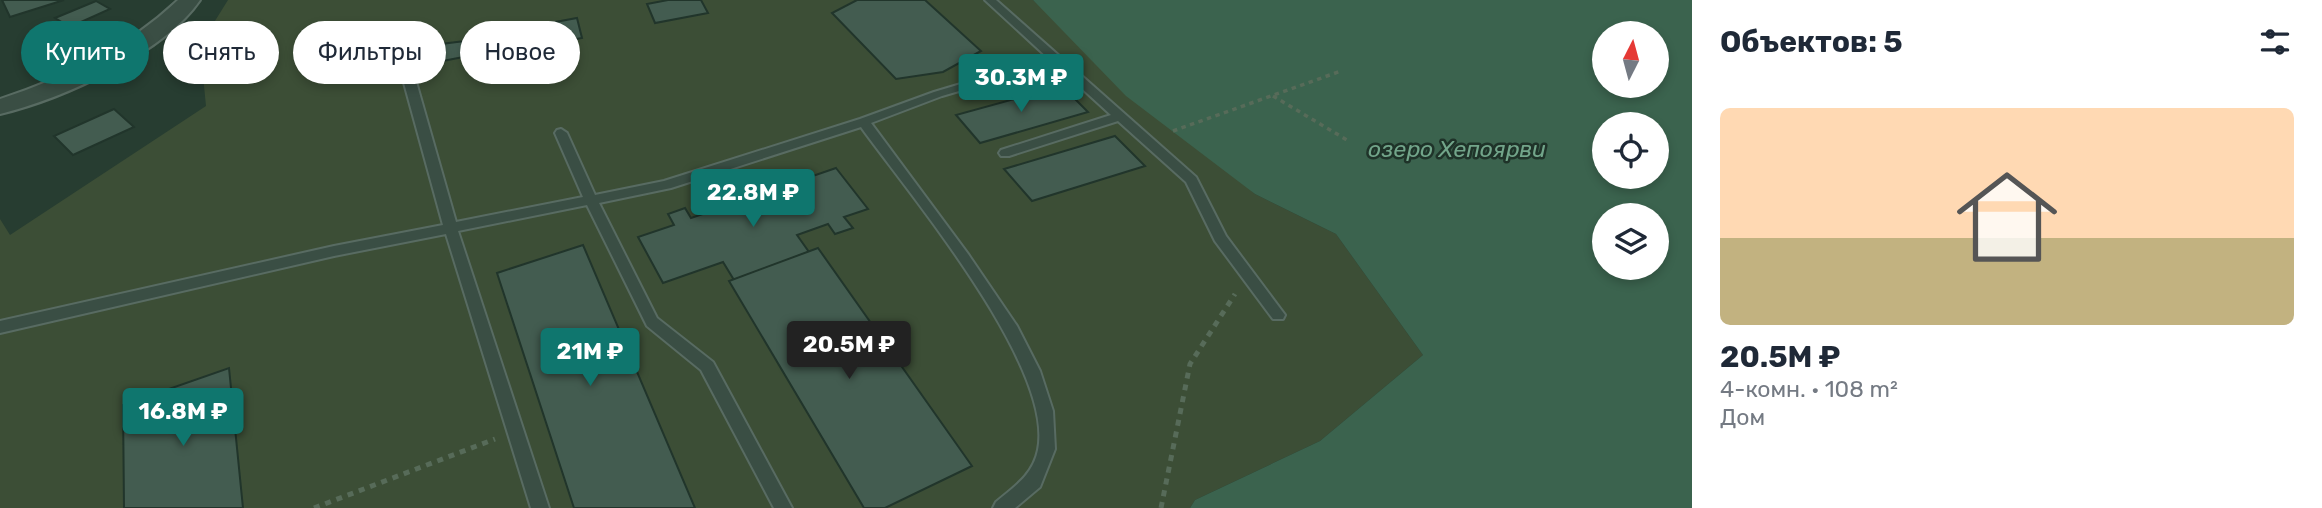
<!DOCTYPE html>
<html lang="ru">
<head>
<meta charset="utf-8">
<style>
  body { margin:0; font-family:Rubik,sans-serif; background:#f2f2f3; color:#1f2937; height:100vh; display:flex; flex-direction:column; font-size:26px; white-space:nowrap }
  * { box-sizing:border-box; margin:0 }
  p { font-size:23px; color:#747a83 }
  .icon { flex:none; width:38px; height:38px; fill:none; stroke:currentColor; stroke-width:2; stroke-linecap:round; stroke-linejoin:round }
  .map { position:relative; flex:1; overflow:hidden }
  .sheet { display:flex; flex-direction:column; background:#fff; width:630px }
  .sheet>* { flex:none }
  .top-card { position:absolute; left:21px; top:21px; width:665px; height:63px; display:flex; gap:14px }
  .needle { width:46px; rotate:6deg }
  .controls { position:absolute; left:1592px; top:21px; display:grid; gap:14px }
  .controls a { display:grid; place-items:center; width:77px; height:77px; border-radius:50%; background:#fff; box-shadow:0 4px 10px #0003; font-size:35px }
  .price { position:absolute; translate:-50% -60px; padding:0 16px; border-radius:7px; background:#0f766e; color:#fff; font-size:23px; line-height:46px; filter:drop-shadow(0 2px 4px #0008) }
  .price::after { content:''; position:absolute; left:50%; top:42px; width:21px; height:16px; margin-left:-10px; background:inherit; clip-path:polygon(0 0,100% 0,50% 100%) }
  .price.selected { background:#222; color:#fff }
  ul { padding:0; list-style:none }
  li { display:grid; align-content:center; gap:14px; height:371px; padding:0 28px }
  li+li { border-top:2px solid #e0e1e3 }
  li span { display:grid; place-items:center; height:217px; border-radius:10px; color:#555 }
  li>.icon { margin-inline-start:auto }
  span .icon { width:126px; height:126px; fill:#fffc; stroke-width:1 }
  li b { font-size:30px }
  h2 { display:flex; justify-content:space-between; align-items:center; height:84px; padding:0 28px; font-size:30px }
  .chip { padding:0 24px; border-radius:32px; background:#fff; box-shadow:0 4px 10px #0003; font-size:24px; line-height:63px }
  .chip.selected { background:#0f766e; color:#fff }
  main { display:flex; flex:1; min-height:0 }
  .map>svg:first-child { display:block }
</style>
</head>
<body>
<main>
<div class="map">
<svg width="1692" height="508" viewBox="0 0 1692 508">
  <rect width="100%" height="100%" fill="#273d31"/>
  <polygon fill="#3c4e36" points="228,0 1033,0 1255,194 1336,234 1423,355 1320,441 1195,500 1190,508 0,508 0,219 10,235 206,106 200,45"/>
  <path fill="#3b634e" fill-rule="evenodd" d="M 1033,0 L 1692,0 L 1692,508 L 1190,508 L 1195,500 L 1320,441 L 1423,355 L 1336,234 L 1255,194 L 1126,96 ZM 1605,33 L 1657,33 L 1657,86 L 1605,86 ZM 1605,124 L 1657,124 L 1657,177 L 1605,177 ZM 1605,215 L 1657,215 L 1657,268 L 1605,268 Z"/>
  <g fill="#435c50" stroke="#21352b" stroke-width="2">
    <polygon points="2,0 64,0 10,17"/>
    <polygon points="668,0 701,0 708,13 655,23 647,4"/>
    <polygon points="857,0 925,0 981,51 943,72 896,79 832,13"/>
    <polygon points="96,1 110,9 70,27 55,18"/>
    <polygon points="577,18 582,38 526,48 523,28"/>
    <polygon points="481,39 484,53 422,65 420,51 441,47 441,44"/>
    <polygon points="1062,86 1088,112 980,143 956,115"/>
    <polygon points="114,109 134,127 73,155 54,136"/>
    <polygon points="1115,136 1145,166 1032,201 1004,169"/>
    <polygon points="836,168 868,209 844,217 853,228 835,234 828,224 797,235 809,252 734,280 723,262 663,283 638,237 674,225 668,214 685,208 691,218"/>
    <polygon points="583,245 695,508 574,508 497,273"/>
    <polygon points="818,248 972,466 885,508 864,508 729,281"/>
    <polygon points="229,368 243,508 124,508 123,405"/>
  </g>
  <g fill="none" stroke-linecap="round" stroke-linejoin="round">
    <g stroke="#586b62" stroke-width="4">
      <path id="lane" d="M 985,0 L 996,0 L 1196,177 L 1226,236 L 1285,315 L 1283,319 L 1273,319 L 1215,241 L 1186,182 L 1118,121 L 1009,156 L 1001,156 L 999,153 L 1001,150 L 1111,115 L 1054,63 L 942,96 L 871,123 L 968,254 L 1017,326 L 1040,371 L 1053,411 L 1055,449 L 1040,487 L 1015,508 L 993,508 L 996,502 C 1014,487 1033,475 1038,450 C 1055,367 910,195 861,127 L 671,188 L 599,203 L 657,318 L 713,362 L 792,508 L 774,508 L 701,370 L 647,326 L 587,205 L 458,231 L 549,508 L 531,508 L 446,234 L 334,256 L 0,333 L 0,321 L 334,246 L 443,225 L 395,50 L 397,48 L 405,48 L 407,50 L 456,222 L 583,197 L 555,133 L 557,130 L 561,129 L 567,133 L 595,195 L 664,181 L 860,119 L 934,92 L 1048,58 Z"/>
    </g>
    <g stroke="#586b62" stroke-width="4">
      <path id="street" d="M 178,0 L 200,0 C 163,54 62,99 0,114 L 0,99 C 67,77 127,48 178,0 Z"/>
    </g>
    <g stroke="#576b59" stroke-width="3.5" stroke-dasharray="4.5 4.5" stroke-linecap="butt">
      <polyline points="1273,96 1347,140"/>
      <polyline points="1173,131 1341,71"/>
    </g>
    <g stroke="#576b59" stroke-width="5" stroke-dasharray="6 6" stroke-linecap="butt">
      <polyline points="314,508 495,439"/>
      <polyline points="1161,508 1190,364 1235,294"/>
    </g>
    <use href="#lane" fill="#3a4e44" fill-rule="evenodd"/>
    <use href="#street" fill="#3a4e44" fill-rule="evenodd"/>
  </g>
  <g text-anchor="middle" stroke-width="5" stroke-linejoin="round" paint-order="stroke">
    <g font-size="23" font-style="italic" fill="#72a58a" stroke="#1f3329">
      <text x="1457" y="157">озеро Хепоярви</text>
    </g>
  </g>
</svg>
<div class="controls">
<a><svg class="needle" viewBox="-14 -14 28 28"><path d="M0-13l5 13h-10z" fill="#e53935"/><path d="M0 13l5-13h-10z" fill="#747a83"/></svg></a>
<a><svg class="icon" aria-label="locate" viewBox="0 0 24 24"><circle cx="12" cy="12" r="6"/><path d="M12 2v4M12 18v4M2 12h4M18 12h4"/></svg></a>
<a><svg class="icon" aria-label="layers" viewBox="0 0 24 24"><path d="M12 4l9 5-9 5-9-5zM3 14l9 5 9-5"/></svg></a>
</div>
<b class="price" style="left:1021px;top:114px">30.3M ₽</b>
<b class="price" style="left:753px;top:229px">22.8M ₽</b>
<b class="price selected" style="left:849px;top:381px">20.5M ₽</b>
<b class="price" style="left:590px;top:388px">21M ₽</b>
<b class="price" style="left:183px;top:448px">16.8M ₽</b>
<div class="top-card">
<a class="chip selected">Купить</a>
<a class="chip">Снять</a>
<a class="chip">Фильтры</a>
<a class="chip">Новое</a>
</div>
</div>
<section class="sheet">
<h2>Объектов: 5<svg class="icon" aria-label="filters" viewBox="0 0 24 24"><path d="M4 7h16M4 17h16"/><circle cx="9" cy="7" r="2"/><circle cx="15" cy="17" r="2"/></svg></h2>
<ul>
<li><span style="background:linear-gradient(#ffd9b3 60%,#c2b280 0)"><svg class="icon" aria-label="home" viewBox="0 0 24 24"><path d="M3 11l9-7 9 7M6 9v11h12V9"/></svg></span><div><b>20.5M ₽</b><p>4-комн. · 108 m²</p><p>Дом</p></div></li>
</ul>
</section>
</main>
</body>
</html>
